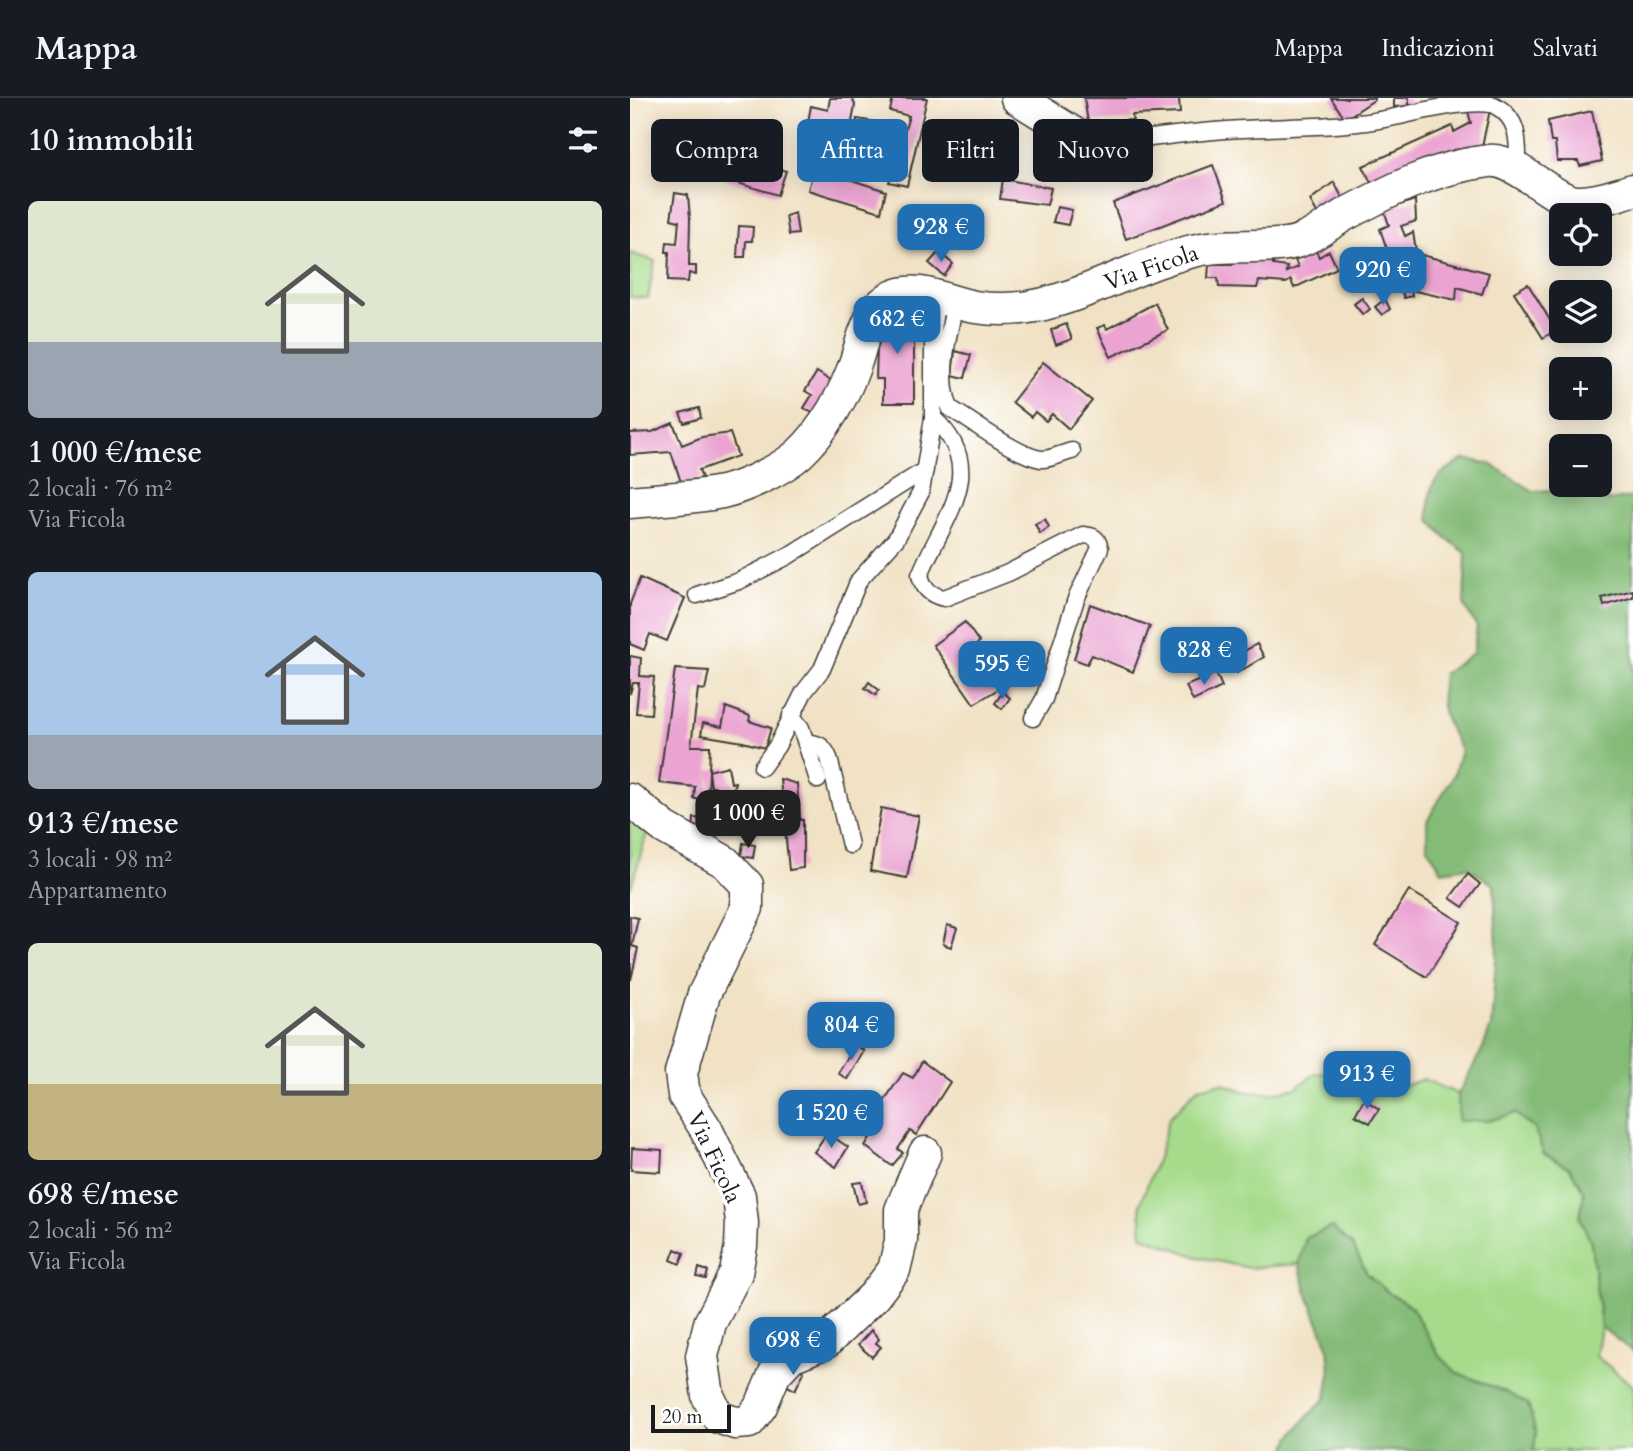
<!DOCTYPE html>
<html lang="it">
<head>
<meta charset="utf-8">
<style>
  body { margin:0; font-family:Cardo,serif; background:#20242c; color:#f1f3f6; height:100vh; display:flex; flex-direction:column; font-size:26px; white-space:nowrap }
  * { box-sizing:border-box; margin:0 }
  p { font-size:23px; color:#9ea1a6 }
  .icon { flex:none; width:38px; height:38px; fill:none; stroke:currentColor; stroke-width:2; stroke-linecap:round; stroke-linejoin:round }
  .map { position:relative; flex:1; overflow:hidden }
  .side { display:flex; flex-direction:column; background:#171b24; width:630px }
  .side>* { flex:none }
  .top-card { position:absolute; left:21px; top:21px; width:665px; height:63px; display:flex; gap:14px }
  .buttons { position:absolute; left:919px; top:105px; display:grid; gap:14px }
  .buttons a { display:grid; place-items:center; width:63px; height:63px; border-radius:10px; background:#171b24; box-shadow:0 4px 18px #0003; font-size:35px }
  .scale { position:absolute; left:21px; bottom:18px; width:80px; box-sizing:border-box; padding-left:7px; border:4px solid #1c1c1c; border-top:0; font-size:19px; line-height:24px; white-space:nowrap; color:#1c1c1c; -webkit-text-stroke:5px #fff; paint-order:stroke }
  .price { position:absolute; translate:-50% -60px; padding:0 16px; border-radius:14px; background:#1f6fb2; color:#fff; font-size:23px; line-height:46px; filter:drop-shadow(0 2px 4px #0008) }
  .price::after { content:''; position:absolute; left:50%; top:42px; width:21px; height:16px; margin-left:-10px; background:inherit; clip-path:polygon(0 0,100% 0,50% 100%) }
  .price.on { background:#222; color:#fff }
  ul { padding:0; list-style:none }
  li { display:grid; align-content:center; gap:14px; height:371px; padding:0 28px }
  li span { display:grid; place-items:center; height:217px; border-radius:10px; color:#555 }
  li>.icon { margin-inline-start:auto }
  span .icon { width:126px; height:126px; fill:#fffc; stroke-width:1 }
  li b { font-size:30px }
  h2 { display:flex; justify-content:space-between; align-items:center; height:84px; padding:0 28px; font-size:30px }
  .tag { padding:0 24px; border-radius:10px; background:#171b24; box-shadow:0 4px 18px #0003; font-size:24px; line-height:63px }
  .tag.on { background:#1f6fb2; color:#fff }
  header { display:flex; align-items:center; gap:42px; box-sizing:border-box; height:98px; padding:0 35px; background:#171b24; border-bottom:2px solid #363941 }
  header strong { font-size:33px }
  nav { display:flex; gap:38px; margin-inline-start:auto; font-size:24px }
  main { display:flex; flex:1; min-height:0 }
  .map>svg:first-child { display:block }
</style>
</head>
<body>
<header>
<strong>Mappa</strong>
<nav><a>Mappa</a><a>Indicazioni</a><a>Salvati</a></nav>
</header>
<main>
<section class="side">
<h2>10 immobili<svg class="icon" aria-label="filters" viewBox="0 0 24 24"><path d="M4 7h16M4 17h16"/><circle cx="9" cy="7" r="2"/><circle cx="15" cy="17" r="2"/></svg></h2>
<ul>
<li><span style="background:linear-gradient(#dfe7d0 65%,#9aa5b1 0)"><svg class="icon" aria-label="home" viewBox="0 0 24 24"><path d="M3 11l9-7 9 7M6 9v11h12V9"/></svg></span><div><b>1 000 €/mese</b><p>2 locali · 76 m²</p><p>Via Ficola</p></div></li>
<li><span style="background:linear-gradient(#a9c7e8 75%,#9aa5b1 0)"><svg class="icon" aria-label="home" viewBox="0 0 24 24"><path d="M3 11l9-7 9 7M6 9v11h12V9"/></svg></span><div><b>913 €/mese</b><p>3 locali · 98 m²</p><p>Appartamento</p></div></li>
<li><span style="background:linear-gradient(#dfe7d0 65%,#c2b280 0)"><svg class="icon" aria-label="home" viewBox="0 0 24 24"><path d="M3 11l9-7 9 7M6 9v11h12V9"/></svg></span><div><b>698 €/mese</b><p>2 locali · 56 m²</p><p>Via Ficola</p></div></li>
</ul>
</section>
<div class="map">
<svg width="1003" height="1353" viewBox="0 0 1003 1353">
  <rect width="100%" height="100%" fill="#fff"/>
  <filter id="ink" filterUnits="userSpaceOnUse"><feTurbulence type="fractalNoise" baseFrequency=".0143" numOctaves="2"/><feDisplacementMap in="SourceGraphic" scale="14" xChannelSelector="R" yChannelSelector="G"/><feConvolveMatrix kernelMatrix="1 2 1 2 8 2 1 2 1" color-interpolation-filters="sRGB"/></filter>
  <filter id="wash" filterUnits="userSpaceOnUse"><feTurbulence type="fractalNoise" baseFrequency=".00686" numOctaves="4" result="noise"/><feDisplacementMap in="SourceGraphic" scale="28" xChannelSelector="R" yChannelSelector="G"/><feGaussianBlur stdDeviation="1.57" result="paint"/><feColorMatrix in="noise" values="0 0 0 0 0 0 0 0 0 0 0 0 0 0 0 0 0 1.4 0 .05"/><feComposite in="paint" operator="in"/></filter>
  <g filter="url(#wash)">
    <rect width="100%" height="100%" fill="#f1e2c5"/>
    <g fill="#a6db8b" stroke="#617c54" stroke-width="2">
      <polygon points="0,155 25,163 18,200 0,199"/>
      <polygon points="0,714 19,728 1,789 0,789"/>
      <polygon points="686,975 712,977 760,993 793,981 828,996 828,1023 858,1023 885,1015 905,1032 914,1056 940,1070 954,1094 950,1120 961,1144 971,1229 966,1258 1003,1288 1003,1353 904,1353 906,1335 852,1284 827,1275 808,1256 781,1208 759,1195 737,1176 723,1148 676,1140 669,1166 619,1170 568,1159 512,1138 510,1106 529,1057 539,1020 568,990 592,985 617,994 641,995 666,990"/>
    </g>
    <g fill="#84bb77" stroke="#506c4a" stroke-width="2">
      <path d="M 835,361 L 860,366 L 903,393 L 955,391 L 977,403 L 1003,399 L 1003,1254 L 971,1229 L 961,1144 L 950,1120 L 954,1094 L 940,1070 L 914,1056 L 905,1032 L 885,1015 L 858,1023 L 828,1023 L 828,996 L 852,952 L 861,928 L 867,848 L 864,787 L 838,769 L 812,773 L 797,749 L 797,723 L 824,676 L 831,652 C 814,621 808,612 813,576 L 843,555 L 847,529 L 834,507 L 836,455 L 816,440 L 799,421 C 798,385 803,378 835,361 Z"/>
      <polygon points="701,1129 723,1148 737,1176 759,1195 781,1208 808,1256 827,1275 876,1294 898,1306 906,1335 904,1353 656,1353 660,1340 678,1318 696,1300 700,1275 698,1248 677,1195 669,1166 676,1140"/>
    </g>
    <g id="blocks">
      <g fill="#eba4d2">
        <polygon points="200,0 222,0 225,7 219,41 176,34 181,8 198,12"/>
        <polygon points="263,0 297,0 277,88 259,84 279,18 260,13"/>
        <polygon points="454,0 549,0 550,15 502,17 503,22 458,24"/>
        <polygon points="701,0 744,0 744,2 715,21"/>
        <polygon points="764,0 779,0 779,8 764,9"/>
        <polygon points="860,12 852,48 824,52 742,87 733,68 822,28 824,34 841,25 838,13"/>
        <polygon points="962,13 972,63 950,68 948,63 927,63 925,44 921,44 918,23"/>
        <polygon points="227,21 246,24 243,42 224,38"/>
        <polygon points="346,40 369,46 363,74 341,69"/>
        <polygon points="63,43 156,73 148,97 55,69"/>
        <polygon points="583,67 596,103 496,141 483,105"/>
        <polygon points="184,70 256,93 251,114 178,92"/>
        <polygon points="373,81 421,90 417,107 370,101"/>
        <polygon points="704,84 714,103 690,120 680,102"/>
        <polygon points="45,95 58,97 60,120 59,168 66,168 66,177 59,175 58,184 38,183 39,154 36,154 37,144 47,145 49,123 41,121"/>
        <polygon points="785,102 786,123 771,128 775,138 783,134 786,153 781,190 782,198 774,200 750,131 759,127 754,112"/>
        <polygon points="427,109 442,112 438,127 423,124"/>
        <polygon points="165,115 168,136 159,137 156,118"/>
        <polygon points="109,128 123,129 122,143 116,143 115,159 107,159"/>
        <polygon points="684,149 689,159 699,153 707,170 664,190 661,182 656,185 629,183 627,190 589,189 588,180 578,180 579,166 603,166 604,154 644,156 643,167 657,169 656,174 668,169 663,157"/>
        <polygon points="309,154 323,166 314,178 299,165"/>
        <polygon points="792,157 859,175 852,196 827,189 826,202 785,193"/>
        <polygon points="898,186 926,232 913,240 884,194"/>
        <polygon points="732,200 740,211 733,217 724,206"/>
        <polygon points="755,201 760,211 752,217 745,209"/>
        <polygon points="525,205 538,232 481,259 467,230 475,227 477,231"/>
        <polygon points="284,209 284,305 253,305 253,281 246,281 248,222 262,222 260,210"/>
        <polygon points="436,226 442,241 426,247 421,232"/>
        <polygon points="325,253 341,257 335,280 322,277"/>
        <polygon points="413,264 462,303 439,331 422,316 416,323 405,314 401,319 382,304"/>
        <polygon points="187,274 210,289 189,319 174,310 182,297 175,293"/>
        <polygon points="69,310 71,320 54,325 50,315"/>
        <polygon points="43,325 52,347 72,339 100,335 108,358 69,372 72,380 52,387 41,354 0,357 0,335 22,334"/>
        <polygon points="415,421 419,429 410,436 405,426"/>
        <polygon points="10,480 55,500 37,543 20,536 14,552 0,546 0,506"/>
        <polygon points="1003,492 1003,499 974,508 972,500"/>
        <polygon points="460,506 520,528 503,574 462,557 457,566 444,561"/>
        <polygon points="335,524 349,544 343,551 357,571 364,566 378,585 344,606 303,547"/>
        <polygon points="627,546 634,559 607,575 599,562"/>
        <polygon points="0,558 11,560 10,578 24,579 21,616 6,615 9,585 3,585 0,596"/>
        <polygon points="45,571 79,573 75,592 68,591 61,648 80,648 79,673 98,668 101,685 105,684 102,696 86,696 86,689 81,689 79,673 78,696 73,696 73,701 64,701 65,689 29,685"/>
        <polygon points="586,575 592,589 563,603 556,588"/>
        <polygon points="239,584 249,592 246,597 235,590"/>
        <polygon points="373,594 380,600 372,611 365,605"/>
        <polygon points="96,609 120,618 119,623 141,630 135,650 113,644 71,637 73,625 92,629"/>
        <polygon points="150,681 167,686 170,722 173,722 173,770 159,772"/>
        <polygon points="251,710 289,718 277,780 240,773"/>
        <polygon points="106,711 121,714 120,727 104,724"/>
        <polygon points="64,720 80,722 79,742 63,734"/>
        <polygon points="113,745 125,747 123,760 111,758"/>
        <polygon points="838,776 850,786 833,809 820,800"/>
        <polygon points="779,792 831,824 797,879 745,847"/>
        <polygon points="0,818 8,820 2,848 8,850 1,882"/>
        <polygon points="317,827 327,830 321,849 313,846"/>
        <polygon points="226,947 234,953 217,981 208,975"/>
        <polygon points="292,963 320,984 286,1037 280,1033 268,1051 273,1055 262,1068 235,1048 245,1031 237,1028 273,975 283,980"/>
        <polygon points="734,1001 749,1011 740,1025 725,1017"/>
        <polygon points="197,1035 218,1049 206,1069 184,1054"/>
        <polygon points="2,1050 32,1052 31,1074 1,1072"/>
        <polygon points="232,1084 236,1104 228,1106 223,1085"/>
        <polygon points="45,1151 54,1155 50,1166 41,1162"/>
        <polygon points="69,1170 78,1173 76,1181 67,1179"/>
        <polygon points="241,1232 249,1241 246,1245 251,1249 242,1259 228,1247"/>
        <polygon points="161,1266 174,1274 165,1292 151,1284"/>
      </g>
    </g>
  </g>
  <g filter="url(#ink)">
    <use href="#blocks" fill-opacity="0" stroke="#3c3a35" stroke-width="2"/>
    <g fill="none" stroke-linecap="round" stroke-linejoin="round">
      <g stroke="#3c3a35" stroke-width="19">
        <g id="service">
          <path d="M 480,45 C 524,40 568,33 612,31 C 661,28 712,30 760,20 C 785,15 842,0 864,7 C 891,21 888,46 888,72"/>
          <path d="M 325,206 C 318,238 307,279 320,310 C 341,323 388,358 411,361 C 420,362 432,355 442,353"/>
          <path d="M 303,320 C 361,372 312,421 290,477 C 293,490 300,497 314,500 L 378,475 L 453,437 C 464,438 467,439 470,450 L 446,501 L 414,601 L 403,620"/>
          <polyline points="67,497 109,483 158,458 295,372"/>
          <polyline points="161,617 171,630 188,682"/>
          <path d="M 176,645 C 189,644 194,649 199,660 L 220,747"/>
          <polyline points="132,669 147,648 174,594 192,571 229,482 266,441 291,394 303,320 303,226 307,200"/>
        </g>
      </g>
      <g stroke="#3c3a35" stroke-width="35">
        <g id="minor">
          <polyline points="387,0 448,38 480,45"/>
          <path d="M 0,404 C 30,401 62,400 92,394 C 115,389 152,371 169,356 C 194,333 216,294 226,263 C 233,241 239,210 262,199 C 289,186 317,205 345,209 C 371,213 399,211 425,203 C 474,189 521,161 572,151 C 599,145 644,152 669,143 C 686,137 699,126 714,117 C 761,92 805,69 859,63 C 884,60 919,98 941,103 C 960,107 985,97 1003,92"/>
          <polyline points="0,702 35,730 95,764 117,787 117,810 74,896 51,975 54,997 76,1031 109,1098 112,1125 111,1148 106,1175 80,1225 72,1258 78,1298 88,1319 105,1325 119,1324 131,1308 145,1275 161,1258 196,1244 244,1198 264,1172 271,1143 271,1112 295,1055"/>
        </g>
      </g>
      <use href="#service" stroke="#fff" stroke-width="16"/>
      <use href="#minor" stroke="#fff" stroke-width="32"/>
    </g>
  </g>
  <g text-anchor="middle" stroke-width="7" stroke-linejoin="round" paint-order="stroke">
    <g font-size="23" fill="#1c1c1c" stroke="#fff">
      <text transform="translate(521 169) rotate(-19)" y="8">Via Ficola</text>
      <text transform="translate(85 1059) rotate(65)" y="8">Via Ficola</text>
    </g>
  </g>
</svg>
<div class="buttons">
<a><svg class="icon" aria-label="locate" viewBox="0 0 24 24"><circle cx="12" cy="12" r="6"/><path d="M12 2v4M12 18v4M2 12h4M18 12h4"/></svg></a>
<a><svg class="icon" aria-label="layers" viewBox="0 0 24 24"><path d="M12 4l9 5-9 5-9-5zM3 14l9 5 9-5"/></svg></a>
<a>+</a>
<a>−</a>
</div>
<div class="scale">20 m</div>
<b class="price" style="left:311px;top:166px">928 €</b>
<b class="price" style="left:753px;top:209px">920 €</b>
<b class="price" style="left:267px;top:258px">682 €</b>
<b class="price" style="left:574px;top:589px">828 €</b>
<b class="price" style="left:372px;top:603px">595 €</b>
<b class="price on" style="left:118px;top:752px">1 000 €</b>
<b class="price" style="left:221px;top:964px">804 €</b>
<b class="price" style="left:737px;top:1013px">913 €</b>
<b class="price" style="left:201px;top:1052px">1 520 €</b>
<b class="price" style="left:163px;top:1279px">698 €</b>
<div class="top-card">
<a class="tag">Compra</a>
<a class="tag on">Affitta</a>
<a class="tag">Filtri</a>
<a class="tag">Nuovo</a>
</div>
</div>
</main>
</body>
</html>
